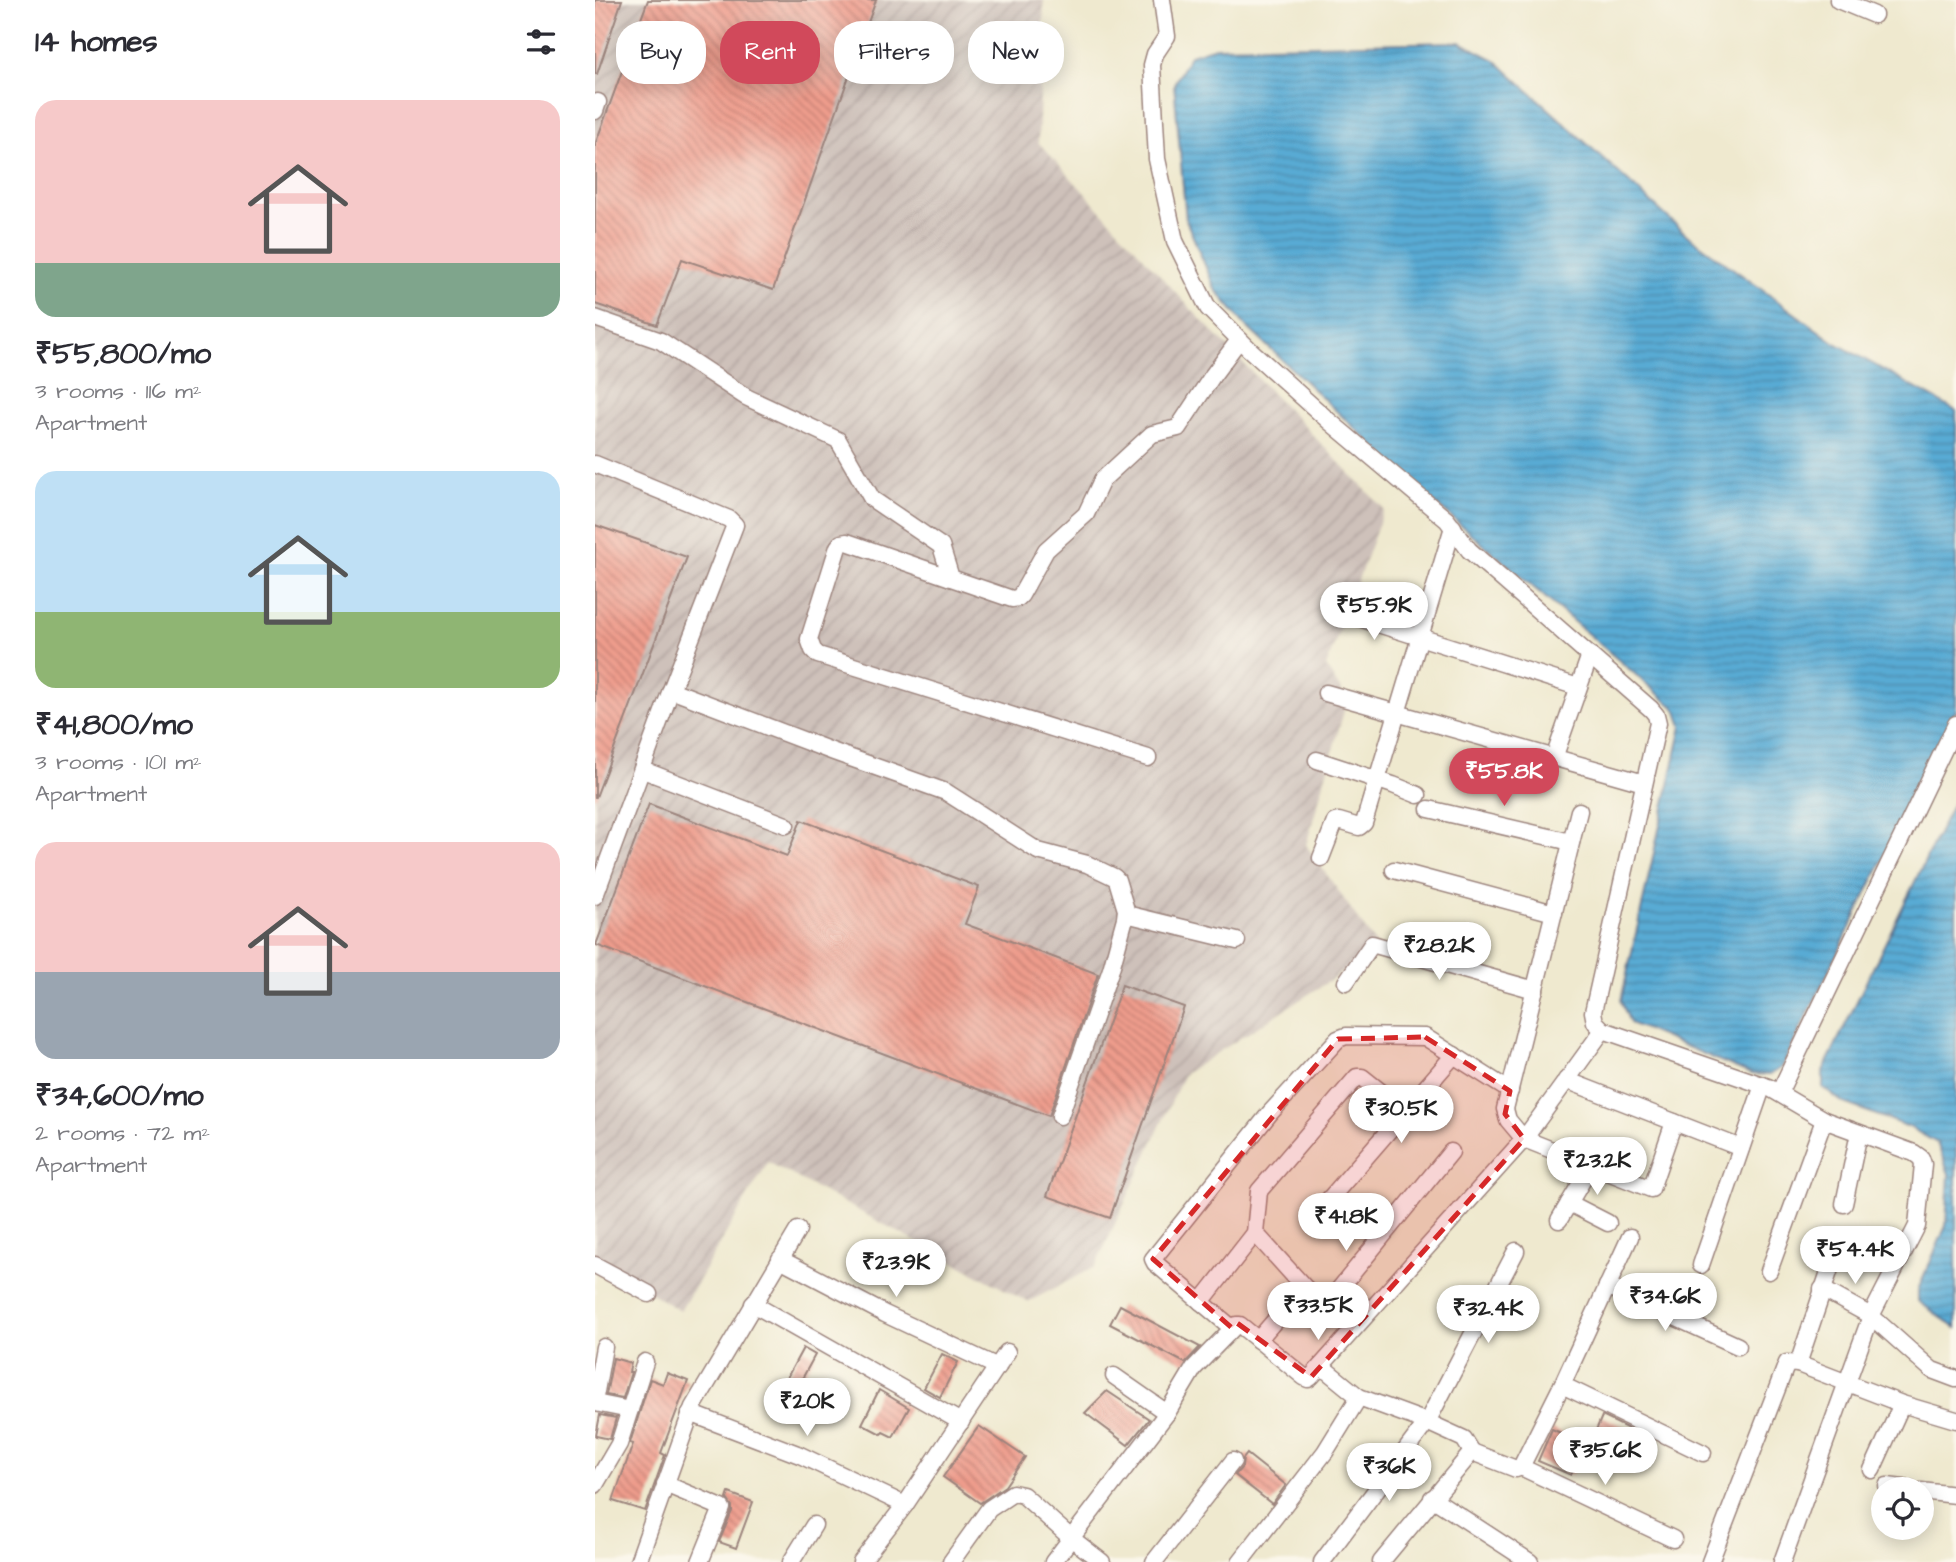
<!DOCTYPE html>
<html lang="en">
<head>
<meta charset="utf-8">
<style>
  body { margin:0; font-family:"Architects Daughter",sans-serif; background:#f2f2f3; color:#2b2b33; height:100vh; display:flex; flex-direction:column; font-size:26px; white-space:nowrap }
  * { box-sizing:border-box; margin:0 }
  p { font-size:23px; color:#7c7c81 }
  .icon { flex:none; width:38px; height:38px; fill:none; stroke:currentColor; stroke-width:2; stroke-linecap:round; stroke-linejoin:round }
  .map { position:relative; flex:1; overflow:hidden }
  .details { display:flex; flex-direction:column; background:#fff; width:595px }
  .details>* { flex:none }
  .banner { position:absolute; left:21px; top:21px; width:665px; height:63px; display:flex; gap:14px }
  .controls { position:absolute; left:1276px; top:1477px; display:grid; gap:14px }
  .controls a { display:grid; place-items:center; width:63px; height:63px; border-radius:50%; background:#fff; box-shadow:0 4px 18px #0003; font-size:35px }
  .price { position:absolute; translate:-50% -60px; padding:0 16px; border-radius:24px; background:#fff; color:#222; font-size:23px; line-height:46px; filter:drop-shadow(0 2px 4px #0008) }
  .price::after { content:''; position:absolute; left:50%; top:42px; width:21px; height:16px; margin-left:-10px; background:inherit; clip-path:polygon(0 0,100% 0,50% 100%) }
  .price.active { background:#d1495b; color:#fff }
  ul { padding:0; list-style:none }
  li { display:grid; align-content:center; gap:14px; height:371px; padding:0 35px }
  li span { display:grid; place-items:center; height:217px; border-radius:21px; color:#555 }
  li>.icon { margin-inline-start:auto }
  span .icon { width:126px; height:126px; fill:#fffc; stroke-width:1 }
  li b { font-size:30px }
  h2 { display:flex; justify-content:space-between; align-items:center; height:84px; padding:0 35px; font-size:30px }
  .tag { padding:0 24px; border-radius:28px; background:#fff; box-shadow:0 4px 18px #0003; font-size:24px; line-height:63px }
  .tag.active { background:#d1495b; color:#fff }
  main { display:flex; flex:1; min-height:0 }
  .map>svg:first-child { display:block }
</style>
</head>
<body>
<main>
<section class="details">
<h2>14 homes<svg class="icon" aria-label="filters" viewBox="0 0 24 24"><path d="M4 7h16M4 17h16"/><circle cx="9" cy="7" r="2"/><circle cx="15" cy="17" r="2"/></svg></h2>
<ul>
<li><span style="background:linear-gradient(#f6c9c9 75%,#7fa58c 0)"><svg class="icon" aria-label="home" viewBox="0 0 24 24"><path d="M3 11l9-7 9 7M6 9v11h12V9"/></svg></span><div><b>₹55,800/mo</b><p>3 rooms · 116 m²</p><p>Apartment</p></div></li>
<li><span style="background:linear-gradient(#bfe0f5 65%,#8fb573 0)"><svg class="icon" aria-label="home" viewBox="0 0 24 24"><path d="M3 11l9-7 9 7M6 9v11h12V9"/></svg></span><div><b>₹41,800/mo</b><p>3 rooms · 101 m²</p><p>Apartment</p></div></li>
<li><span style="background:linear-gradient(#f6c9c9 60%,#9aa5b1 0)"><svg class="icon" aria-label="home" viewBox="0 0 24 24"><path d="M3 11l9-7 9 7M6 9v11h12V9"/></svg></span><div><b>₹34,600/mo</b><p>2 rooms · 72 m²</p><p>Apartment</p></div></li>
</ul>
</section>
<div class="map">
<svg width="1361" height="1562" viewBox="0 0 1361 1562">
  <defs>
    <pattern id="industrial-furrows" width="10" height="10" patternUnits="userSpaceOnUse" patternTransform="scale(1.75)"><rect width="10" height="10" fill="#cec1ba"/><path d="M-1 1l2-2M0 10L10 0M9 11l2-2" fill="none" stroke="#b2a5a0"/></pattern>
    <pattern id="water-rules" width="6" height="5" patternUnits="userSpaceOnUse" patternTransform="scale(1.75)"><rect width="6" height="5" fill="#59abd4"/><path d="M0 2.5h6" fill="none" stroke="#4c8bac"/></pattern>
    <pattern id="building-back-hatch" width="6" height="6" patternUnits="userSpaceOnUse" patternTransform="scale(1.75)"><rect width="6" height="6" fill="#ee9c8c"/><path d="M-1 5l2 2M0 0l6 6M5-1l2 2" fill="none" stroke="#c37f73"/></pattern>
  </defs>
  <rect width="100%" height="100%" fill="#fbf7ec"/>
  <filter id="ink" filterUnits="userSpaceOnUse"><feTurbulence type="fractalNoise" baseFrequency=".0143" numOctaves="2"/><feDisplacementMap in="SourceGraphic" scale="14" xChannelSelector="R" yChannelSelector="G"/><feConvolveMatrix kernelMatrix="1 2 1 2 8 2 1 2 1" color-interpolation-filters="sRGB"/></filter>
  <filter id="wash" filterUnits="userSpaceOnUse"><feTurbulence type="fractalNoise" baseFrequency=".00686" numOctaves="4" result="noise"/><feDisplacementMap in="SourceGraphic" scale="28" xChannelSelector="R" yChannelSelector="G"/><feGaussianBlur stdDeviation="1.57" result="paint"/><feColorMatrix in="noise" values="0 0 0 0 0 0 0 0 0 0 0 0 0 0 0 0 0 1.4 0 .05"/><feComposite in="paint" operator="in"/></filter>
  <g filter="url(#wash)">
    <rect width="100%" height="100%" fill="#efe9cf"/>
    <polygon fill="url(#industrial-furrows)" points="0,0 449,0 443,142 596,309 789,509 731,667 752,700 711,845 784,949 589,1074 500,1267 433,1302 173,1162 85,1311 0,1258"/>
    <g fill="url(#water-rules)" stroke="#526580" stroke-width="2">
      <polygon points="865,42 900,60 1093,236 1239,342 1361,411 1361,710 1187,1067 1175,1075 1156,1074 1035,1023 1026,1001 1087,726 1081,709 835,499 650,325 620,289 591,220 579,84 595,55 620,47"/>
      <polygon points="1361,797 1361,1328 1323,1301 1323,1290 1351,1226 1354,1174 1342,1143 1314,1127 1249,1103 1228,1088 1228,1071"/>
    </g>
    <g id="blocks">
      <g fill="url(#building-back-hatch)">
        <polygon points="0,0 27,0 2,74 0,74"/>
        <polygon points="53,0 281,0 178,290 87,259 62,325 0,304 0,145"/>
        <polygon points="0,525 92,557 1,797 0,797"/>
        <polygon points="54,804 192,856 206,820 384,887 370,924 503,974 454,1116 1,945"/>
        <polygon points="527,985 589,1007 515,1218 452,1196"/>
        <polygon points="525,1305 605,1347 590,1363 515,1324"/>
        <polygon points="208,1348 220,1355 201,1390 189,1383"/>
        <polygon points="347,1354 363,1362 345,1397 329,1388"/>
        <polygon points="18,1358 36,1363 34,1372 36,1372 28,1398 11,1395"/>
        <polygon points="72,1373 93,1381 66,1453 70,1455 50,1511 18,1501 38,1444 35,1443 55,1379 68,1384"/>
        <polygon points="284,1390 314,1408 298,1437 288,1432 286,1434 267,1424"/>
        <polygon points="512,1391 554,1419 533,1445 490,1413"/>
        <polygon points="5,1415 21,1418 15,1439 1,1436"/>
        <polygon points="1007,1416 1046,1435 1034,1463 994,1447"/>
        <polygon points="384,1426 430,1457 410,1486 385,1503 348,1477"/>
        <polygon points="957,1429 990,1444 976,1475 943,1461"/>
        <polygon points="652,1454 691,1485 677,1504 640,1475 647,1467 648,1459"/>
        <polygon points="134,1493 158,1502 141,1548 124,1542 137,1511 137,1506 132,1499"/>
      </g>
    </g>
  </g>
  <g filter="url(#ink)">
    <use href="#blocks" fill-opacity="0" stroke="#9c847d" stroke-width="2"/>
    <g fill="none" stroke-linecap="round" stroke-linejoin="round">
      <g stroke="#9c847d" stroke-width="19">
        <g id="minor">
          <polyline points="567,0 572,36 560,54 557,65 562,159 580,241 613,308 654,349 734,421 852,520 874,550 1056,709 1061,715 1063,723 998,1012 1000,1022 1008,1030 1173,1087 1229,1120 1319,1153 1326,1158 1328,1164 1322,1226 1276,1316 1187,1562"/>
          <polyline points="1243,0 1279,15"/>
          <polyline points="0,111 3,102"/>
          <polyline points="0,318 66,341 151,397 243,440 277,499 346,546 356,578 417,599 423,598 426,595 451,550 491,514 507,480 557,434 583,428 618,375 644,340"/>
          <polyline points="0,464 134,519 140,525 76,690 0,896"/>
          <polyline points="356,578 252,542 246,543 243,547 214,639 218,650 223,655 553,758"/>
          <polyline points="745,612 983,687"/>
          <polyline points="76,690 239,752 351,792 443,851 492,864 519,877 522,880 531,910 530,918 516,969 465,1116"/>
          <polyline points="731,693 1049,783"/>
          <polyline points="959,758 995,655"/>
          <polyline points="722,760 798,785 823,795"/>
          <polyline points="48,770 191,825"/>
          <polyline points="834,809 976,842"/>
          <polyline points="984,811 910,1109 913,1120 929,1139 1056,1189 1079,1122"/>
          <polyline points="726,858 740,822 744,821 764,827 769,823 858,527"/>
          <polyline points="799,870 959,913"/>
          <polyline points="531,914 642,941"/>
          <polyline points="751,982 777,944 940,990"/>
          <polyline points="971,1080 1146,1148"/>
          <polyline points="1184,1093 1361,724"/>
          <polyline points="974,1203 1013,1223"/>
          <polyline points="1249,1204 1264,1133"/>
          <polyline points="725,1210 859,1055"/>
          <polyline points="964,1220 996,1166"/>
          <polyline points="660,1233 710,1288"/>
          <polyline points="185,1259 290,1314 403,1367"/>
          <polyline points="0,1265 54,1294"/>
          <polyline points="1106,1265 1168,1085"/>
          <polyline points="1174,1271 1229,1120"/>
          <polyline points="1012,1286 1143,1346"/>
          <polyline points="1227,1289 1276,1316 1337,1370 1361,1379"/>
          <polyline points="606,1302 660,1233 664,1191 762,1077 767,1077 811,1112"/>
          <polyline points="158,1304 366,1422"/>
          <polyline points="637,1328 560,1263 558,1259 675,1113 743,1039 751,1036 830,1037 915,1091"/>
          <path d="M 663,1340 L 708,1288 L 710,1288 C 719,1297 725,1299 737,1298 L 856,1152"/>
          <polyline points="1203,1364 1239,1257"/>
          <polyline points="726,1366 764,1397 832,1422 869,1439 877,1452 786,1562"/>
          <polyline points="519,1376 572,1413"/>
          <polyline points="967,1385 1108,1453"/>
          <polyline points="0,1397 9,1347"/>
          <polyline points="0,1403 35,1410"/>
          <polyline points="95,1413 205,1455 310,1505"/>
          <polyline points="877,1452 921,1469 926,1467 967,1385 1035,1237"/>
          <polyline points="926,1467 1078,1539"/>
          <polyline points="1277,1470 1307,1404 1361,1420"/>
          <polyline points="70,1484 127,1508 105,1562"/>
          <polyline points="0,1485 24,1444 50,1362"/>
          <polyline points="1292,1486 1316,1489"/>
          <polyline points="1326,1491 1361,1495"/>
          <polyline points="837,1498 935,1562"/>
          <polyline points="43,1562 98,1407 203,1230"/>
          <polyline points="196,1562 219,1525"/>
          <polyline points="266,1562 310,1505 412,1352"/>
          <polyline points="356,1562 394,1509 418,1493 428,1495 476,1538 507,1562"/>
          <polyline points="458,1562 572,1413 599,1368 641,1325 645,1325 709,1377 713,1379 716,1377 929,1139 1008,1030"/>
          <polyline points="559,1562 638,1461"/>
          <polyline points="645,1562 730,1452 764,1397"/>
          <polyline points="727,1562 832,1422 921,1251"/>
          <polyline points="1115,1562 1192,1363 1203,1364 1307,1404"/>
        </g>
      </g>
      <use href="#minor" stroke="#fff" stroke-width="16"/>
    </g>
  </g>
  <path fill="#d62828" fill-opacity="0.2" stroke="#d62828" stroke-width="5" stroke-dasharray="14 9" stroke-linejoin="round" d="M 830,1037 L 915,1091 L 910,1114 L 929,1139 L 716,1377 L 642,1323 L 637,1328 L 558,1259 L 743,1039 Z"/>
</svg>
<div class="controls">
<a><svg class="icon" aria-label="locate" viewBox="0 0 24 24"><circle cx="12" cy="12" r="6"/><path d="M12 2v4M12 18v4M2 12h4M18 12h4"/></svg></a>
</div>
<b class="price" style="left:779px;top:642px">₹55.9K</b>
<b class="price active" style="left:909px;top:808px">₹55.8K</b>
<b class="price" style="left:844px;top:982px">₹28.2K</b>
<b class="price" style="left:806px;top:1145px">₹30.5K</b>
<b class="price" style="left:1002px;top:1197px">₹23.2K</b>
<b class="price" style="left:751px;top:1253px">₹41.8K</b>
<b class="price" style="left:1260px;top:1286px">₹54.4K</b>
<b class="price" style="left:301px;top:1299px">₹23.9K</b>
<b class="price" style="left:1070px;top:1333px">₹34.6K</b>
<b class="price" style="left:723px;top:1342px">₹33.5K</b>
<b class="price" style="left:893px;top:1345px">₹32.4K</b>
<b class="price" style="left:212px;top:1438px">₹20K</b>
<b class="price" style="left:1010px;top:1487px">₹35.6K</b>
<b class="price" style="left:794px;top:1503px">₹36K</b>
<div class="banner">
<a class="tag">Buy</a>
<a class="tag active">Rent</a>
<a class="tag">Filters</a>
<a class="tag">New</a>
</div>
</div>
</main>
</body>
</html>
